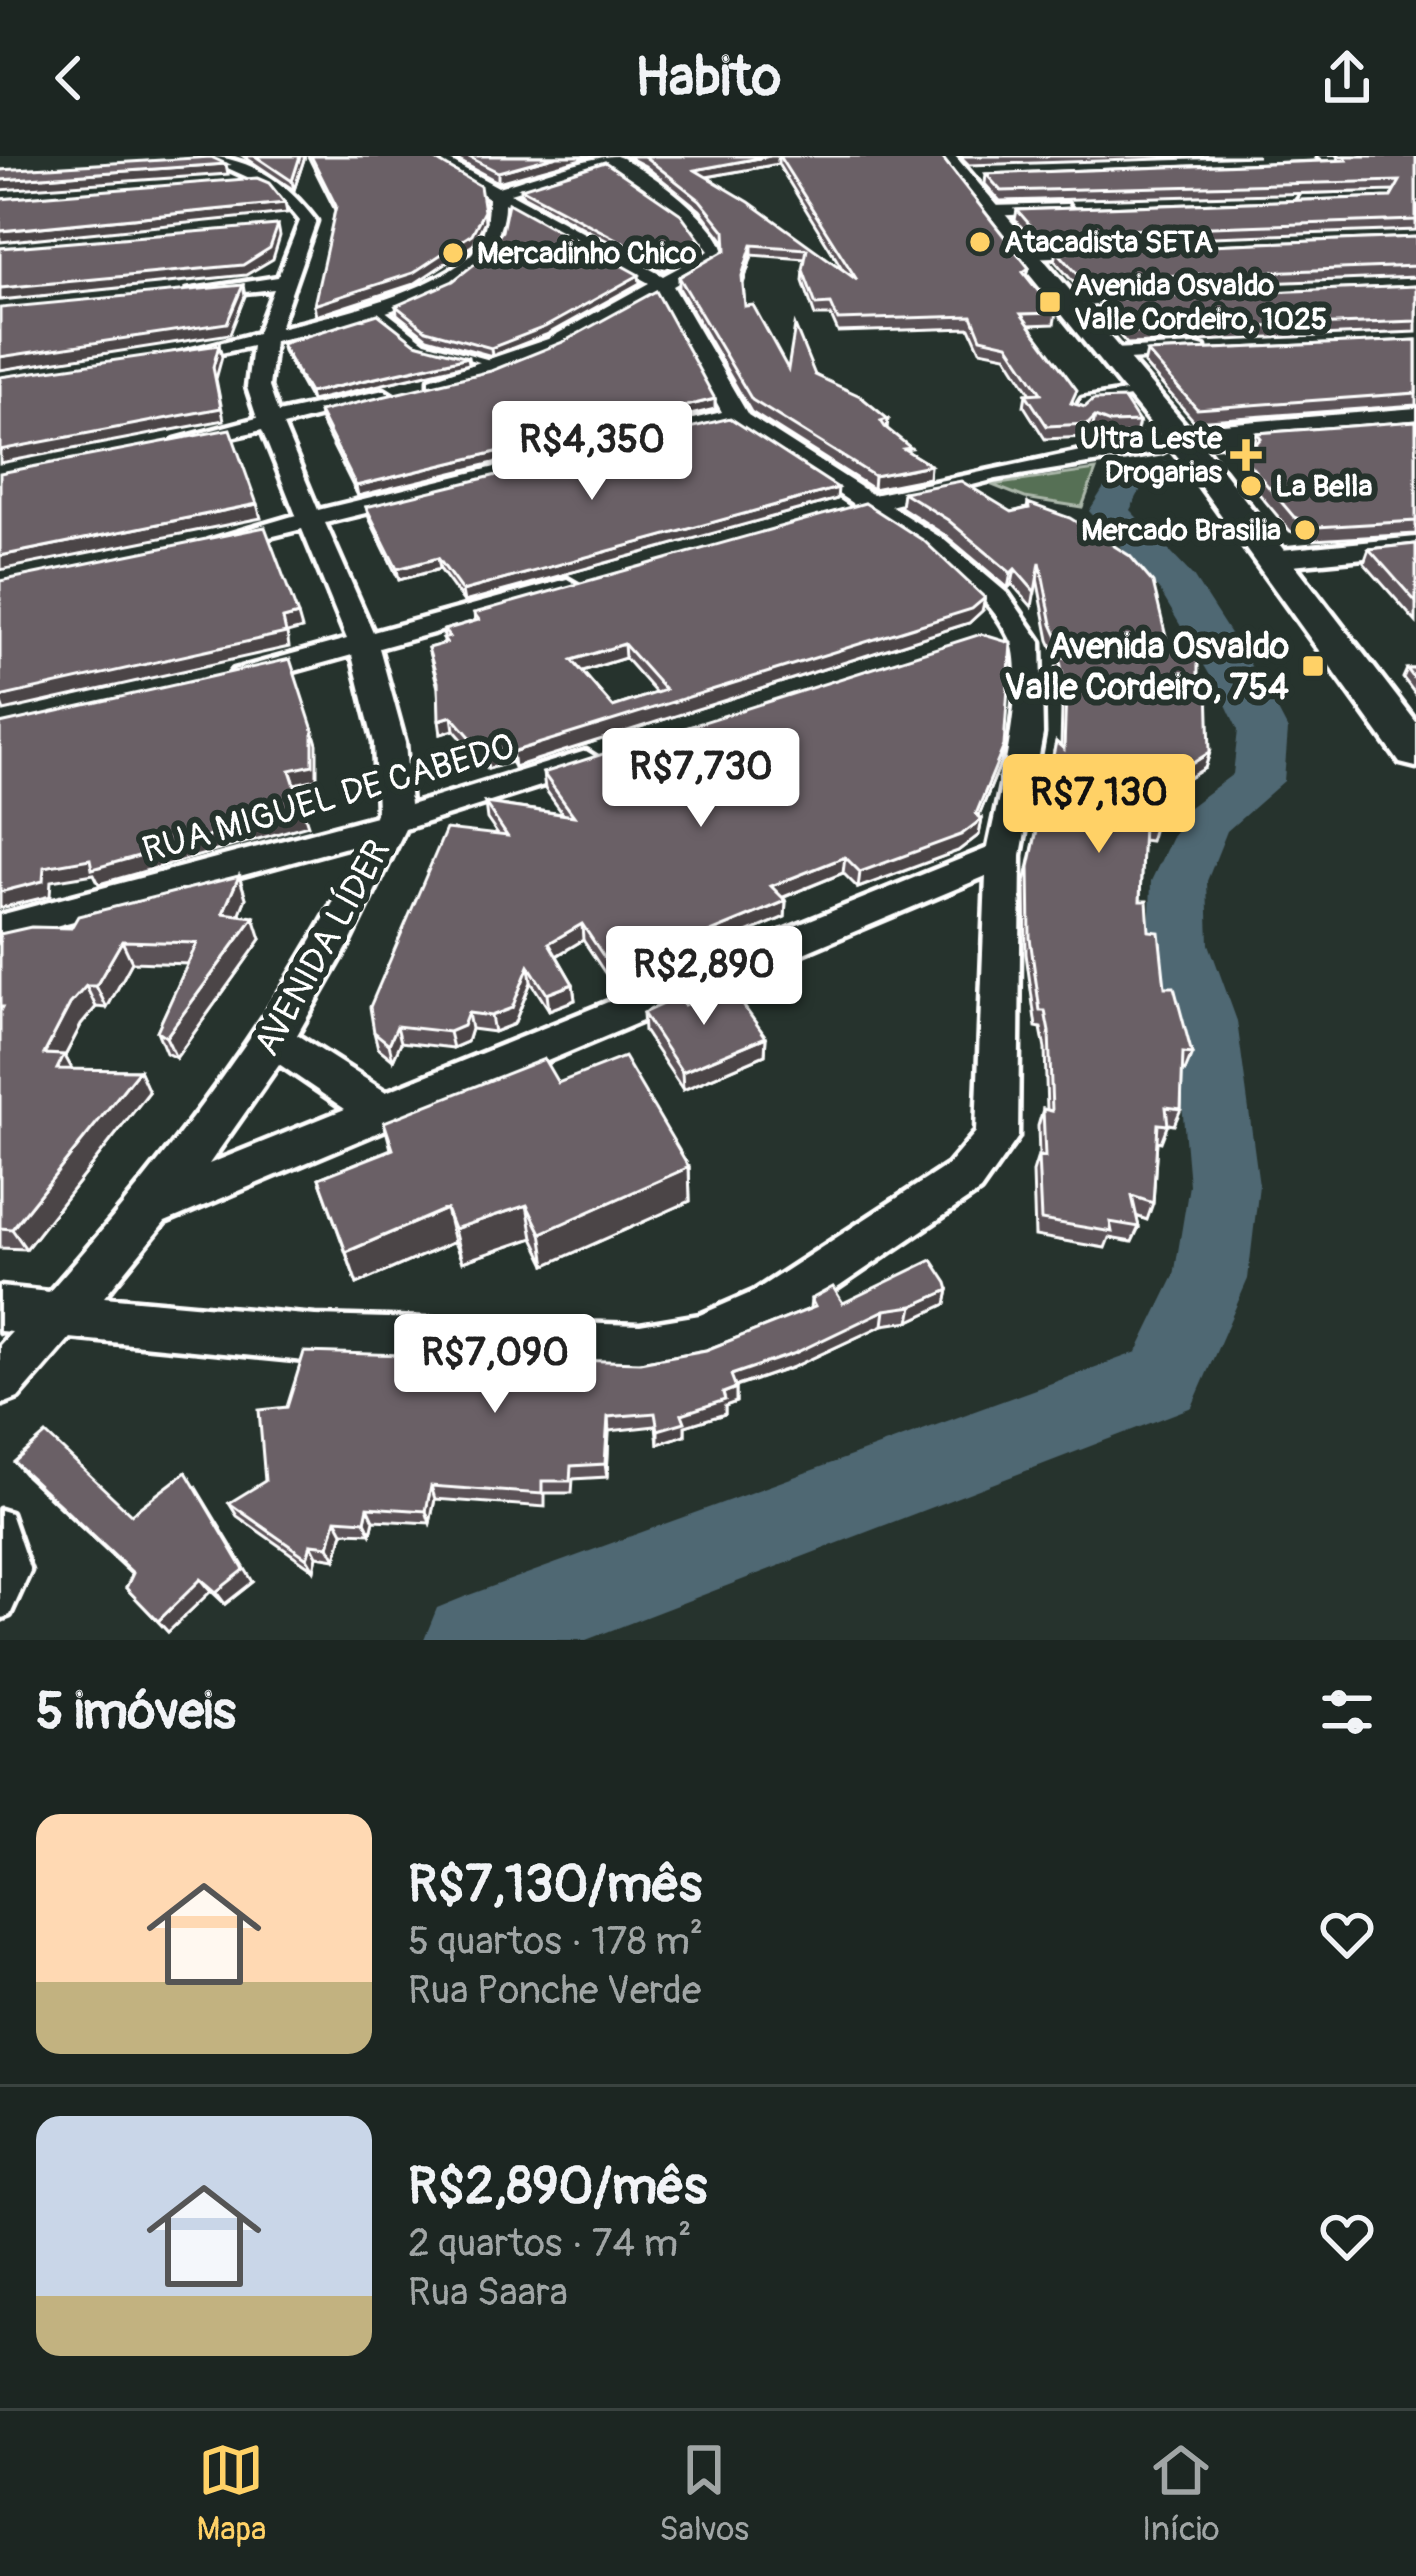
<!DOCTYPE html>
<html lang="pt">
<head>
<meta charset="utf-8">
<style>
  body { margin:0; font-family:Pangolin,sans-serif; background:#252e2a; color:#f1f3f6; height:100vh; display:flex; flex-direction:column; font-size:45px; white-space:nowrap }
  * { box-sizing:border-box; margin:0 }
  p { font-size:39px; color:#a0a5a5 }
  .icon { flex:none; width:66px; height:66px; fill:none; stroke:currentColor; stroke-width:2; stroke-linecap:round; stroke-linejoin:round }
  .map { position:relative; height:1484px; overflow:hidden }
  .details { display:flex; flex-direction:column; background:#1c2622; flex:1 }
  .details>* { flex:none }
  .price { position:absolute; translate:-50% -102px; padding:0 27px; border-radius:12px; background:#fff; color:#222; font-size:39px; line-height:78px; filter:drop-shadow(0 3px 6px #0008) }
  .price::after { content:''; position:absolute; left:50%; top:72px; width:36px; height:27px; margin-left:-18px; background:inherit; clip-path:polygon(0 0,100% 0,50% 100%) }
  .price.on { background:#ffd166; color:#111 }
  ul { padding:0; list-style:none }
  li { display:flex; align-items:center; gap:36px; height:300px; padding:0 36px }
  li+li { border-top:3px solid #3a4340 }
  li span { display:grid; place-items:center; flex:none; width:336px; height:240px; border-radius:24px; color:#555 }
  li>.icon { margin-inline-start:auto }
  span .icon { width:144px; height:144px; fill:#fffc; stroke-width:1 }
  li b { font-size:51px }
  h2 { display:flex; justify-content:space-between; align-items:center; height:144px; padding:0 36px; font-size:51px }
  header { display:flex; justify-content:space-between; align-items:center; height:156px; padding:0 36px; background:#1c2622; font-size:54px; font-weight:800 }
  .menu { display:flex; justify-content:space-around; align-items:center; height:168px; border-top:3px solid #3a4340; background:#1c2622; font-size:33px; color:#a0a5a5 }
  .menu a { display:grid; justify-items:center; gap:6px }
  .menu .on { color:#ffd166 }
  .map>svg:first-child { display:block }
</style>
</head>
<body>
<header><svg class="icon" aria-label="back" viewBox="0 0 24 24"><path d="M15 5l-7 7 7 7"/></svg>Habito<svg class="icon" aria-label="share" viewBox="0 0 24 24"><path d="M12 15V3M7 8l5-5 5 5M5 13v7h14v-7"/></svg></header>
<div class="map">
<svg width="1416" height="1484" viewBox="0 0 1416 1484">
  <rect width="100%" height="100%" fill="#26332d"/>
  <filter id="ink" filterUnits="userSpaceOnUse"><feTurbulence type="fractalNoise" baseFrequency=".00833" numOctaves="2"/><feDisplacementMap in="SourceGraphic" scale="24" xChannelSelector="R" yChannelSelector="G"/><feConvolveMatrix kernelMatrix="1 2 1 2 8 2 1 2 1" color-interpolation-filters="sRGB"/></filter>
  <g filter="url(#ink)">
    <polygon fill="#576f54" stroke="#abb7aa" stroke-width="3" points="1096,314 1082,351 1025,342 992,329"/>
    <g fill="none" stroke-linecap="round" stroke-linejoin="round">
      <polygon fill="#4f6773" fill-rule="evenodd" points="1171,304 1184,307 1190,315 1184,323 1141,333 1130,354 1193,420 1269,538 1288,574 1284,625 1227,675 1207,725 1209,788 1237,865 1259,1029 1248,1123 1192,1251 586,1484 424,1484 437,1452 469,1439 1137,1196 1174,1120 1189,1029 1175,865 1149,788 1151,725 1185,654 1233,618 1238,574 1221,538 1160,435 1089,355 1113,317"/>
      <g stroke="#fff" stroke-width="9">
        <g id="lane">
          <polygon points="373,150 379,150 425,186 508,209 503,212 417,190 373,154"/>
          <polygon points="1143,233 1147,234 1147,238 1090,248 1083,259 1073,257 1082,243"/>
          <polygon points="1092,278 1100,278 1115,297 1113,299 1105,299 1090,280"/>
          <polygon points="0,1354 10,1357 30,1415 10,1459 0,1463"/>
        </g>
      </g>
      <g stroke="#fff" stroke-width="9">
        <g id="street">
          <path d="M 201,0 C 250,0 288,28 316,65 L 279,172 C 329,161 440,134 473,96 C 486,80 488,61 488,42 L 423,0 L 441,0 L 498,31 C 525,23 590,0 616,0 C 637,5 728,71 724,101 L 673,130 L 748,259 L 873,339 L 1179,274 L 1190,281 L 1161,296 L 996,323 L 890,350 L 943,383 L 1008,438 L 1041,486 L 1043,578 L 1021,699 L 1018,981 L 980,1035 L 787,1166 L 704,1204 L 640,1215 L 315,1206 L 70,1182 L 18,1242 L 0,1249 L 0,1189 L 12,1176 L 0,1175 L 0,1131 L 49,1136 C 172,997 282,853 365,686 L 0,785 L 0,759 L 375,660 L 377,653 L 374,587 L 352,499 L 244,529 L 229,520 L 234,514 L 347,483 L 302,373 L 221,393 L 208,385 L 296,359 L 262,274 L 186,291 L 175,284 L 257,262 L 247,231 L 252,190 L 172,208 L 162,202 L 257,177 L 274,133 L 196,141 L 187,135 L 278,121 L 300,65 L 274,33 ZM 606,7 L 684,62 L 709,95 L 663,120 L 510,37 ZM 504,47 L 649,127 L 548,183 L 430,223 L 430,233 L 446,233 L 562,191 L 658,138 L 722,256 L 318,354 L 283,270 L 395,241 L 384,234 L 278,257 L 269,231 L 274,185 C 346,169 505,139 504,47 ZM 731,267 L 852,347 L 854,354 L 866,356 C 915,388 984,427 1010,482 C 1029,522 997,647 988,692 L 386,936 L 297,879 L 349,788 L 405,673 L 597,612 L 602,605 L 586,595 L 410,649 L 405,587 L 379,492 L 577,437 L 581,431 L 567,423 L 373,476 L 325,367 ZM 986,720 L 976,976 L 948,1009 L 753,1136 L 700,1159 L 640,1169 L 315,1160 L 104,1141 L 165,1066 ZM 279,908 L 345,953 L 209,1008 Z"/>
          <polygon points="1318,0 1335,0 1416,52 1416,64 1385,46 1296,47 1302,39 1371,37"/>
          <polygon points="1067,48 1073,56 991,60 983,55 991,50"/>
          <polygon points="1113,90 1116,94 1107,99 1026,102 1017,97 1026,92"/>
          <polygon points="1149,135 1156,137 1156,145 1066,151 1056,145 1066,139"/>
          <polygon points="1197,189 1204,191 1204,199 1112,205 1102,199 1112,193"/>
          <polygon points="1416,381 1416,397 1271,411 1258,403 1271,395"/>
        </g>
      </g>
      <g stroke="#fff" stroke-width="9">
        <polygon id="secondary" points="933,0 955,0 1187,271 1416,252 1416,272 1203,289 1416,566 1416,611 1400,607 1191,317"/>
      </g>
      <use href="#lane" fill="#26332d" fill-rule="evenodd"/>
      <use href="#street" fill="#26332d" fill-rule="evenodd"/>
      <use href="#secondary" fill="#26332d" fill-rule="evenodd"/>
    </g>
    <g fill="#5c5358" stroke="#fff" stroke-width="3" fill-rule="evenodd">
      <polygon points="243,0 305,0 294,34"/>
      <polygon points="308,0 429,0 485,65 473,89 414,128 316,160 335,54"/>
      <polygon points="450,0 592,0 498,26"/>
      <path d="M 626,0 L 941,0 L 1029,112 L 1027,120 L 1056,157 L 1054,168 L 1030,169 L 1074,248 L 1139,266 L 1136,278 L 1107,280 L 1092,274 L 1086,281 L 1045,283 L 1024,250 L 1026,238 L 1031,238 L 1006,199 L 980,194 L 970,172 L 838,176 L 831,160 L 815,160 L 803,125 L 805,103 L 752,99 L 743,128 L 745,150 L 788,213 L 815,219 L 888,263 L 887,273 L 910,297 L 930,309 L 929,322 L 873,333 L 751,256 L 679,132 L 679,121 L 726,95 L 725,86 L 700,54 L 645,10 ZM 778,8 L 843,114 L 707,21 Z"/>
      <polygon points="960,0 1258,0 969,9"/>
      <polygon points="1337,0 1416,0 1416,74 1036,87 1015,64 1017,54 1391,41 1395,35 1000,45 985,28 986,18 1339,4"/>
      <polygon points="521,32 702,87 702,94 663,115 521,38"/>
      <polygon points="1416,81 1416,121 1080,134 1055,105 1057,95"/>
      <polygon points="640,127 546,179 492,200 427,182 397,158 396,150"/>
      <polygon points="1416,130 1416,176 1127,188 1098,154 1100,143"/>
      <polygon points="1416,184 1416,249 1194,265 1144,208 1147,196"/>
      <polygon points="415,187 469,208 311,245 283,195 281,188"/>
      <polygon points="715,243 715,253 358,340 321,266 319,256"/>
      <polygon points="1416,265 1416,378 1313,384 1290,375 1240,315 1244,302 1254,290 1257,277"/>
      <polygon points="903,336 1012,356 1027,352 1028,347 1168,489 1198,529 1210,596 1205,612 1173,632 1155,630 1155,668 1150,685 1142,684 1140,745 1165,831 1192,898 1185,915 1182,914 1181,953 1174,969 1168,968 1161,986 1157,985 1153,1047 1147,1064 1136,1060 1139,1071 1132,1086 1109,1082 1105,1092 1035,1080 1033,1016 1038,1000 1039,1000 1038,970 1043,953 1047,954 1045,893 1041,872 1036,871 1026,798 1025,727 1056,586 1061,591 1062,552 1055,516 1058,504 1049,484 1037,422 1032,451 1012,428 1008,432 946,380 901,351"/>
      <polygon points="837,343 464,446 440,413 399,424 369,362 366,351"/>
      <polygon points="1416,388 1416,466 1364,407 1369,393"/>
      <path d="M 982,455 L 969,467 L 514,611 L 511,606 L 488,613 L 454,574 L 441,578 L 438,532 L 428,492 L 444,488 L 444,474 L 475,465 L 474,457 ZM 625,502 L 656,537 L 613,551 L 582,515 Z"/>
      <polygon points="1407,513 1416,513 1416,539 1403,522"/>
      <polygon points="1001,606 979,660 982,663 979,679 958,695 858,732 843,717 782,742 786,745 785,761 625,828 613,829 583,784 557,800 573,828 575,844 549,854 531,826 514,868 494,876 471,873 467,886 453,892 401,886 393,904 378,892 374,876 498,679 487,663 485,647 563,658 545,633 543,617"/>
      <polygon points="239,720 246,742 239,759 261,783 176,902 166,897 157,875 188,808 132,806 107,852 96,851 81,869 65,900 72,914 139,914 149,936 26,1093 0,1092 0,778 71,772"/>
      <polygon points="684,849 766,881 765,899 683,934 644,875 643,857"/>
      <polygon points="558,927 689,1011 690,1045 546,1109 533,1082 462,1106 454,1086 357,1128 319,1022 391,993 384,966"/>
      <polygon points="949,1134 946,1148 910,1165 883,1169 791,1212 736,1231 736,1246 725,1250 725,1258 685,1270 685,1279 658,1288 656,1270 609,1275 607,1321 573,1323 572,1337 545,1337 545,1351 435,1343 430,1367 374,1364 371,1377 343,1376 336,1403 317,1400 314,1414 237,1360 229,1347 640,1206 706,1194 810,1153 811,1143 843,1147"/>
      <polygon points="14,1306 131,1358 253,1426 225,1448 211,1435 168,1476 126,1432 132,1419 26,1320"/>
    </g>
    <g fill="#4b4447" stroke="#fff" stroke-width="3">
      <polygon points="300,0 305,0 294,34 292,25"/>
      <polygon points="557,0 592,0 498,26 498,16"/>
      <polygon points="770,0 778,0 778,8 695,23 695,14"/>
      <polygon points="226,8 228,18 0,34 0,24"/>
      <polygon points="285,47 287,57 0,86 0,75"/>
      <polygon points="484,55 485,65 473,89 414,128 316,160 314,149"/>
      <polygon points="278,69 280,80 273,103 246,119 0,144 0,132"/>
      <polygon points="702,87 702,94 663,115 663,108"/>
      <polygon points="752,89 752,99 742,130 742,120"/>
      <polygon points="639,119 640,127 546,179 492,200 491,192"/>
      <polygon points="243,129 245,140 230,178 0,214 0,201"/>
      <polygon points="219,189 222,201 216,223 224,264 0,307 0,294 213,211"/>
      <polygon points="468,201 469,208 311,245 309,237"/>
      <polygon points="715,243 715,253 358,340 356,330"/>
      <polygon points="1095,261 1092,274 1086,281 1088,268"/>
      <polygon points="930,309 929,322 873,333 874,320"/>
      <polygon points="838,332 837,343 464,446 462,435"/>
      <polygon points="257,348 261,362 0,414 0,400"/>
      <polygon points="438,402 440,413 399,424 397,413"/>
      <polygon points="1015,413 1012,428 1008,432 1011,417"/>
      <polygon points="985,442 982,455 969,467 514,611 512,596"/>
      <polygon points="298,459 302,473 287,477 289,491 4,555 0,545 0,541"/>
      <polygon points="624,488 625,502 573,518 572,504"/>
      <polygon points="452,560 454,574 441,578 439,564"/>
      <polygon points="313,574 317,588 317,623 295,628 290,614"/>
      <polygon points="1004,590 1001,606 976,667 982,663 979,679 958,695 858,732 860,716 976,658"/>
      <polygon points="509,592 511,606 488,613 486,599"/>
      <polygon points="1210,596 1205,612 1173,632 1179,616"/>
      <polygon points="303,654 308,669 99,728 94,718 51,725 50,740 0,752 0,736 44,711"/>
      <polygon points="845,701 843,717 771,746 771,730"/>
      <polygon points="239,720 246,742 231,779 223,757"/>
      <polygon points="786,745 785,761 625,828 624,812"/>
      <polygon points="254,761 261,783 176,902 166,881"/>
      <polygon points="582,768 583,784 551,803 549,787"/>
      <polygon points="122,785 132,806 107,852 96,830"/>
      <polygon points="529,810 531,826 514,868 494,876 491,860"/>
      <polygon points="573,828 575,844 549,854 547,838"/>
      <polygon points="86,830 96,851 81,869 65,900 76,920 56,919 44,898 70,848"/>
      <polygon points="468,857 471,873 467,886 453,892 449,876"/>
      <polygon points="397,870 401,886 393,904 389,888"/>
      <polygon points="766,881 765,899 683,934 682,916"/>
      <polygon points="139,914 149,936 26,1093 12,1073"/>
      <polygon points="689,1011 690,1045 546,1109 541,1077"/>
      <polygon points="527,1049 533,1082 462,1106 454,1073"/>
      <polygon points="446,1053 454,1086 357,1128 346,1096"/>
      <polygon points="949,1134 946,1148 910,1165 913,1150"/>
      <polygon points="885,1154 883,1169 791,1212 731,1232 731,1219"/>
      <polygon points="736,1232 736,1246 725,1250 725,1258 685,1270 685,1279 658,1288 658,1274 682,1258 723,1237"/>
      <polygon points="608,1261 609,1275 607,1321 605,1308"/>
      <polygon points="195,1330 253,1426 225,1448 216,1436"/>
      <polygon points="431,1330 435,1343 430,1367 426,1355"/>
      <polygon points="368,1351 374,1364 371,1377 365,1365"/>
      <polygon points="336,1363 343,1376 336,1403 329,1390"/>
      <polygon points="311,1388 317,1400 314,1414 307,1402"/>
      <polygon points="201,1423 211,1435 168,1476 158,1465"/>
    </g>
    <g fill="#6b6166" stroke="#fff" stroke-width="3" fill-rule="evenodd">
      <polygon points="255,0 300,0 292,25"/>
      <polygon points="311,0 429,0 480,30 484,55 472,78 413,117 314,149 336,50"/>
      <polygon points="467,0 557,0 498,16"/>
      <polygon points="644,0 770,0 695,14 749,46 857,124 779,0 941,0 1029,112 1023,116 1056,157 1021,158 1077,234 1071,247 1085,251 1093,244 1124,243 1139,266 1110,267 1095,261 1088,268 1047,270 1026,238 1041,237 1008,188 981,182 972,160 838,164 831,148 816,149 803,114 807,93 752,89 742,120 745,150 753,149 788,213 795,170 815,219 860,240 888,263 881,265 885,271 911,292 904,293 930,309 874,320 752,244 679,121 726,94 725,75 700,44"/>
      <polygon points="1345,0 1416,0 1416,64 1037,77 1017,54 1391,41 1400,25 1001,35 986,18 1347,4"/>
      <polygon points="211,1 226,8 0,24 0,14"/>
      <polygon points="605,6 681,58 702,87 663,108 521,32"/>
      <polygon points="257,22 269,27 285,47 0,75 0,43"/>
      <polygon points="508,47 639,119 545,171 491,192 426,174 396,150 453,125 482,102 502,75"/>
      <polygon points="278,69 270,92 243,109 0,132 0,92"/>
      <polygon points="1416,81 1416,110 1082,123 1057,95"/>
      <polygon points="243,129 227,167 0,201 0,152"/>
      <polygon points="1416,130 1416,165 1129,176 1100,143"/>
      <polygon points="656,135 715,243 356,330 319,256 491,215 563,186"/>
      <polygon points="378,158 415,187 468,201 309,237 281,188"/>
      <polygon points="1416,184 1416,237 1197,253 1147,196"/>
      <polygon points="219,189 213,211 221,252 0,294 0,221"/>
      <polygon points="730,262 838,332 462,435 438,402 397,413 366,351"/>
      <polygon points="1416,265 1416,365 1317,371 1294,361 1244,302 1261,282 1257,277"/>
      <polygon points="230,273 257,348 0,400 0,317"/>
      <polygon points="961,325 1012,356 1029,352 1028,347 1070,362 1130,400 1153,427 1168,489 1198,491 1198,529 1208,531 1210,596 1179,616 1155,612 1155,668 1143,667 1140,745 1147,745 1149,775 1159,776 1165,831 1174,831 1192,898 1183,897 1181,953 1166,951 1168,969 1158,968 1153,1047 1132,1040 1139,1071 1110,1066 1112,1076 1041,1064 1038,1000 1045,1001 1043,953 1052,955 1049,876 1045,855 1040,855 1030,782 1029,711 1056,586 1064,593 1066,536 1059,500 1067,502 1052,468 1040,406 1035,436 1015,413 1011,417 948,364 903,336"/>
      <path d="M 865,347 L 924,385 L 985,442 L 972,453 L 512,596 L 509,592 L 486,599 L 452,560 L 439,564 L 438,526 L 428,492 L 446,487 L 443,483 L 449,481 L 444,474 L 479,464 L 474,457 ZM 624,488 L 665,534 L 613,551 L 572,504 Z"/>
      <polygon points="265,371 298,459 283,463 286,477 0,541 0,425"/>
      <polygon points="1416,388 1416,446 1369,393"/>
      <polygon points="981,478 1011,487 1004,590 976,658 982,663 961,679 860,716 845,701 771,730 786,745 624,812 612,813 582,768 549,787 573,828 547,838 529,810 512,852 491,860 468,857 463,870 449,876 397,870 389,888 374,876 370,851 446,673 507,680 485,647 574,660 543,617"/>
      <polygon points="290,503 313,574 313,609 290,614 303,654 92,713 90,703 44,711 43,725 0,736 0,568"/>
      <polygon points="1407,513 1416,513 1416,525"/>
      <polygon points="239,720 223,757 254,761 166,881 157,875 197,787 122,785 96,830 86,830 70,848 44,898 64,899 57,913 139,914 12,1073 0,1072 0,855 2,851 0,851 0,778 31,771 71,772 78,760"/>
      <polygon points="730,831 766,881 682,916 643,857 678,841 684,849"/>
      <polygon points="624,901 689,1011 541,1077 527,1049 454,1073 446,1053 346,1096 319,1022 393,993 384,966 544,903 558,927"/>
      <polygon points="932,1104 947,1127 949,1134 913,1150 885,1154 793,1198 731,1219 736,1232 723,1237 725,1244 682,1258 685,1266 658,1274 655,1257 608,1261 605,1308 571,1310 570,1325 542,1325 542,1338 431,1330 426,1355 368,1351 365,1365 336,1363 329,1390 311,1388 307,1402 229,1347 265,1325 259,1254 287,1251 304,1196 640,1206 706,1194 815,1151 811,1143 833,1131 843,1147"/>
      <polygon points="46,1278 131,1358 186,1316 244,1414 216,1436 201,1423 158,1465 126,1432 133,1417 14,1306"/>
    </g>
  </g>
  <g fill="#ffd166" stroke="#26332d" stroke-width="4.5">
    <circle cx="980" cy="86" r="12"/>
    <circle cx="453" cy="97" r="12"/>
    <rect x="1038" y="134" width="24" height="24" rx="6"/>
    <path d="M1240 281h12v12h12v12h-12v12h-12v-12h-12v-12h12z"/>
    <circle cx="1251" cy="330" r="12"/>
    <circle cx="1305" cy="374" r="12"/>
    <rect x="1301" y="498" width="24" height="24" rx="6"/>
  </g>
  <g text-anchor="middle" stroke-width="12" stroke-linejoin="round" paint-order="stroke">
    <g font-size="30" font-weight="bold" fill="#fff" stroke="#26332d" text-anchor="start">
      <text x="1004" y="96">Atacadista SETA</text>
      <text x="477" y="107">Mercadinho Chico</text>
      <text x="1074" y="139">Avenida Osvaldo<tspan x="1074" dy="34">Valle Cordeiro, 1025</tspan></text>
      <text x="1222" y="292" text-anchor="end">Ultra Leste<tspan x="1222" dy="34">Drogarias</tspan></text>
      <text x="1275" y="340">La Bella</text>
      <text x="1281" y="384" text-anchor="end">Mercado Brasilia</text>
    </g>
    <g font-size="36" font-weight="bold" fill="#fff" stroke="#26332d" text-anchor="end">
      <text x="1289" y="502">Avenida Osvaldo<tspan x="1289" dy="41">Valle Cordeiro, 754</tspan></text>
    </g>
    <g font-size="36" fill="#fff" stroke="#26332d">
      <text transform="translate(328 641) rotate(-16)" y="13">RUA MIGUEL DE CABEDO</text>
      <text transform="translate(321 791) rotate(-61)" y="13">AVENIDA LÍDER</text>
    </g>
  </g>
</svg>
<b class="price" style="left:592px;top:347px">R$4,350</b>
<b class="price" style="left:701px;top:674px">R$7,730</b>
<b class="price on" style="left:1099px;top:700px">R$7,130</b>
<b class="price" style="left:704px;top:872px">R$2,890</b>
<b class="price" style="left:495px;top:1260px">R$7,090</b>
</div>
<section class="details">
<h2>5 imóveis<svg class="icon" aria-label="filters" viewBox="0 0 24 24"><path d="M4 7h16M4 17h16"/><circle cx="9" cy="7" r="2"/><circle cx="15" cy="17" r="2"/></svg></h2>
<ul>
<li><span style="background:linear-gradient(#ffd9b3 70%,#c2b280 0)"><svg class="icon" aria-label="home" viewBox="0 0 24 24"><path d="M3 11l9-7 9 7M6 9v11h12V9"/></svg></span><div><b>R$7,130/mês</b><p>5 quartos · 178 m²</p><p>Rua Ponche Verde</p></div><svg class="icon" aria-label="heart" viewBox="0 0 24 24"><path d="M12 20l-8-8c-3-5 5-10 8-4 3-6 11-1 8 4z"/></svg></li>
<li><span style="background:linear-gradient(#c9d6e8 75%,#c2b280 0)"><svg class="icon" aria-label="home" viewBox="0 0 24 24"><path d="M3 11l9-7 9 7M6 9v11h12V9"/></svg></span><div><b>R$2,890/mês</b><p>2 quartos · 74 m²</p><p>Rua Saara</p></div><svg class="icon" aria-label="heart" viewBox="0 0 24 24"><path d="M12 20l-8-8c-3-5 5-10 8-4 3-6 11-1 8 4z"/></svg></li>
</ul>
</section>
<nav class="menu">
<a class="on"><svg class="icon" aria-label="map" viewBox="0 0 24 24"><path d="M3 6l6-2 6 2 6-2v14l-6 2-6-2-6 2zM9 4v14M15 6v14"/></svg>Mapa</a>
<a><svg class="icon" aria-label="saved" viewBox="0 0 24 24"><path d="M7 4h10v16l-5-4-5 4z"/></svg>Salvos</a>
<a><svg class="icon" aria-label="home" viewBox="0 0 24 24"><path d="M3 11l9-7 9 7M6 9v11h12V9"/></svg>Início</a>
</nav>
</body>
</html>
